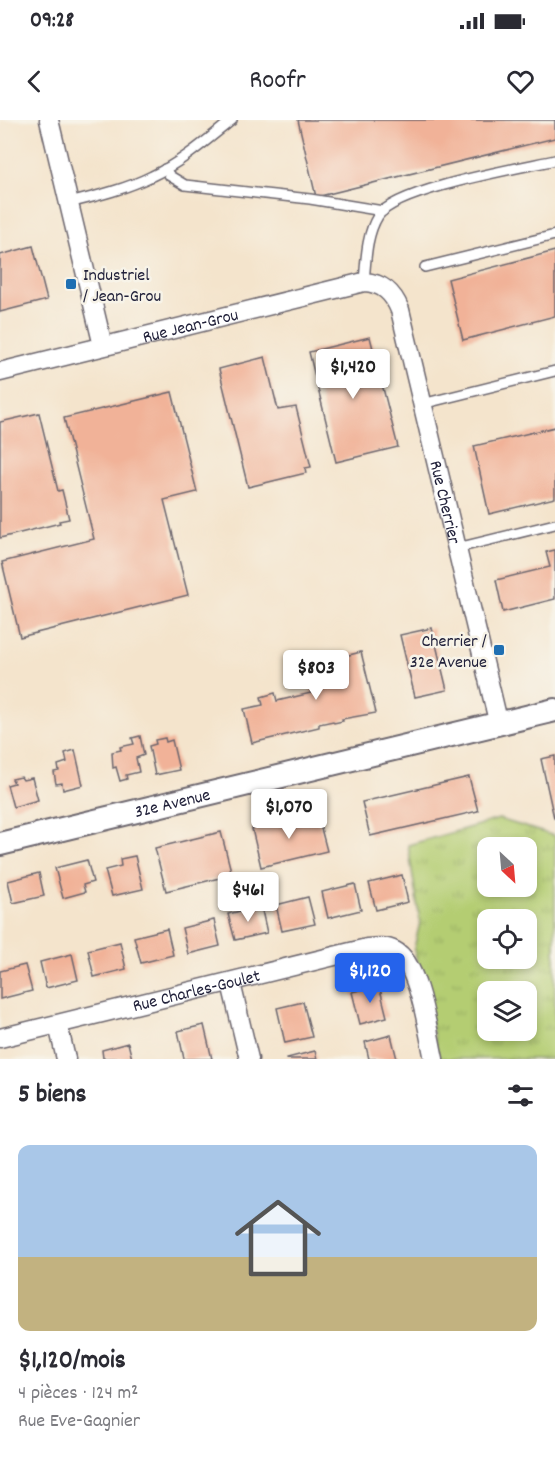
<!DOCTYPE html>
<html lang="fr">
<head>
<meta charset="utf-8">
<style>
  body { margin:0; font-family:Dekko,sans-serif; background:#f2f2f3; color:#2b2b33; height:100vh; display:flex; flex-direction:column; font-size:22px; white-space:nowrap }
  * { box-sizing:border-box; margin:0 }
  p { font-size:20px; color:#7c7c81 }
  .icon { flex:none; width:33px; height:33px; fill:none; stroke:currentColor; stroke-width:2; stroke-linecap:round; stroke-linejoin:round }
  .map { position:relative; height:939px; overflow:hidden }
  .side { display:flex; flex-direction:column; background:#fff; flex:1 }
  .side>* { flex:none }
  .needle { width:39px; rotate:154deg }
  .buttons { position:absolute; left:477px; top:717px; display:grid; gap:12px }
  .buttons a { display:grid; place-items:center; width:60px; height:60px; border-radius:12px; background:#fff; box-shadow:0 3px 9px #0003; font-size:30px }
  .price { position:absolute; translate:-50% -51px; padding:0 14px; border-radius:6px; background:#fff; color:#222; font-size:20px; line-height:39px; filter:drop-shadow(0 2px 3px #0008) }
  .price::after { content:''; position:absolute; left:50%; top:36px; width:18px; height:14px; margin-left:-9px; background:inherit; clip-path:polygon(0 0,100% 0,50% 100%) }
  .price.active { background:#2563eb; color:#fff }
  ul { padding:0; list-style:none }
  li { display:grid; align-content:center; gap:12px; height:318px; padding:0 18px }
  li span { display:grid; place-items:center; height:186px; border-radius:12px; color:#555 }
  li>.icon { margin-inline-start:auto }
  span .icon { width:108px; height:108px; fill:#fffc; stroke-width:1 }
  li b { font-size:26px }
  h2 { display:flex; justify-content:space-between; align-items:center; height:72px; padding:0 18px; font-size:26px }
  .status { display:flex; justify-content:space-between; align-items:center; height:42px; padding:0 30px; background:#fff; direction:ltr }
  .status svg { height:16px; fill:currentColor }
  header { display:flex; justify-content:space-between; align-items:center; height:78px; padding:0 18px; background:#fff; font-size:27px; font-weight:600 }
  .map>svg:first-child { display:block }
</style>
</head>
<body>
<div class="status"><b>09:28</b><svg viewBox="0 0 49 12"><path d="M0 12V9h3v3zM5 12V6h3v6zM10 12V3h3v9zM15 12V0h3v12zM26 1h20v11H26zM47 4h2v5h-2z"/></svg></div>
<header><svg class="icon" aria-label="back" viewBox="0 0 24 24"><path d="M15 5l-7 7 7 7"/></svg>Roofr<svg class="icon" aria-label="heart" viewBox="0 0 24 24"><path d="M12 20l-8-8c-3-5 5-10 8-4 3-6 11-1 8 4z"/></svg></header>
<div class="map">
<svg width="555" height="939" viewBox="0 0 555 939">
  <defs>
    <pattern id="park-tufts" width="24" height="20" patternUnits="userSpaceOnUse" patternTransform="scale(1.5)"><rect width="24" height="20" fill="#b4cd72"/><path d="M3 7l-1-3M5 7V3M7 7l1-3M15 17l-1-3M17 17v-4M19 17l1-3" fill="none" stroke="#9ab064"/></pattern>
  </defs>
  <rect width="100%" height="100%" fill="#f7f3e8"/>
  <filter id="ink" filterUnits="userSpaceOnUse"><feTurbulence type="fractalNoise" baseFrequency=".0167" numOctaves="2"/><feDisplacementMap in="SourceGraphic" scale="12" xChannelSelector="R" yChannelSelector="G"/><feConvolveMatrix kernelMatrix="1 2 1 2 8 2 1 2 1" color-interpolation-filters="sRGB"/></filter>
  <filter id="wash" filterUnits="userSpaceOnUse"><feTurbulence type="fractalNoise" baseFrequency=".008" numOctaves="4" result="noise"/><feDisplacementMap in="SourceGraphic" scale="24" xChannelSelector="R" yChannelSelector="G"/><feGaussianBlur stdDeviation="1.35" result="paint"/><feColorMatrix in="noise" values="0 0 0 0 0 0 0 0 0 0 0 0 0 0 0 0 0 1.4 0 .05"/><feComposite in="paint" operator="in"/></filter>
  <g filter="url(#wash)">
    <rect width="100%" height="100%" fill="#f4e4cc"/>
    <path fill="url(#park-tufts)" stroke="#6b7856" stroke-width="1.5" fill-rule="evenodd" d="M 499,699 L 555,716 L 555,939 L 439,939 L 414,829 L 420,802 L 408,725 ZM 488,728 L 526,728 L 526,766 L 488,766 ZM 488,800 L 526,800 L 526,838 L 488,838 ZM 488,872 L 526,872 L 526,910 L 488,910 Z"/>
    <g id="blocks">
      <g fill="#f1b298">
        <polygon points="298,0 555,0 555,18 316,77"/>
        <polygon points="33,126 47,180 0,192 0,135"/>
        <polygon points="555,131 555,196 463,220 448,159"/>
        <polygon points="370,217 398,327 336,342 309,232"/>
        <polygon points="265,237 278,290 296,287 311,347 305,348 306,353 248,367 219,249"/>
        <polygon points="172,272 197,372 164,380 188,475 20,517 2,442 94,419 64,298"/>
        <polygon points="39,293 58,371 62,370 69,399 59,401 60,403 0,418 0,302"/>
        <polygon points="555,307 555,378 489,394 474,326"/>
        <polygon points="555,430 555,479 503,492 496,460 550,447 546,432"/>
        <polygon points="432,508 447,570 415,577 400,515"/>
        <polygon points="361,532 376,593 342,599 343,601 334,603 333,601 319,604 319,607 252,623 244,589 263,585 261,577 275,573 277,581 311,573 305,546"/>
        <polygon points="140,616 144,635 136,638 139,652 126,655 127,659 120,661 116,647 113,648 112,632 121,630 120,627 134,624 132,618"/>
        <polygon points="165,618 166,622 172,620 179,650 155,655 149,626 156,624 155,620"/>
        <polygon points="75,630 83,665 63,670 62,663 56,664 54,652 59,651 58,645 67,642 65,633"/>
        <polygon points="555,636 555,697 554,698 541,639"/>
        <polygon points="21,657 23,660 32,658 38,680 13,687 7,665 14,663 12,659"/>
        <polygon points="469,657 478,691 370,716 362,682"/>
        <polygon points="317,693 327,731 261,747 252,709"/>
        <polygon points="221,712 232,755 166,771 155,728"/>
        <polygon points="135,736 143,769 112,776 105,750 121,746 120,739"/>
        <polygon points="87,740 93,762 83,765 85,772 63,778 55,748"/>
        <polygon points="39,753 44,776 13,783 8,761"/>
        <polygon points="402,755 408,782 376,790 369,763"/>
        <polygon points="355,764 361,790 328,798 322,772"/>
        <polygon points="308,777 315,804 282,811 276,785"/>
        <polygon points="261,786 267,813 235,820 228,794"/>
        <polygon points="214,800 220,826 188,834 182,808"/>
        <polygon points="167,809 173,835 141,843 134,817"/>
        <polygon points="120,822 126,849 94,857 88,830"/>
        <polygon points="72,834 78,860 46,868 40,842"/>
        <polygon points="25,845 32,871 0,879 0,851"/>
        <polygon points="379,865 387,897 360,904 352,872"/>
        <polygon points="303,882 312,917 285,923 277,888"/>
        <polygon points="204,905 212,939 184,939 178,911"/>
        <polygon points="391,915 397,939 369,939 365,922"/>
        <polygon points="128,923 132,939 103,938 102,930"/>
        <polygon points="315,931 317,939 287,939 287,938"/>
      </g>
    </g>
  </g>
  <g filter="url(#ink)">
    <use href="#blocks" fill-opacity="0" stroke="#6c666e" stroke-width="1.5"/>
    <g fill="none" stroke-linecap="round" stroke-linejoin="round">
      <g stroke="#6c666e" stroke-width="12">
        <g id="service">
          <polyline points="165,49 170,56 185,65 310,79 383,91"/>
          <path d="M 69,83 C 97,76 126,69 152,56 C 182,42 207,20 232,0"/>
          <polyline points="425,147 555,115"/>
          <path d="M 364,162 C 366,141 366,115 378,96 C 396,69 519,48 555,40"/>
          <polyline points="422,284 555,251"/>
          <polyline points="457,428 555,404"/>
        </g>
      </g>
      <g stroke="#6c666e" stroke-width="21">
        <g id="minor">
          <polyline points="49,0 103,226"/>
          <path id="s1" d="M 0,252 L 364,162 C 383,163 393,173 400,190 L 499,605"/>
          <polyline points="231,863 249,939"/>
          <polyline points="58,905 66,939"/>
          <path id="s2" d="M 0,918 L 367,828 C 377,827 386,826 395,831 C 419,843 428,913 434,939"/>
        </g>
      </g>
      <g stroke="#6c666e" stroke-width="26">
        <g id="tertiary">
          <path id="s3" d="M 0,724 L 555,590"/>
        </g>
      </g>
      <use href="#service" stroke="#fff" stroke-width="9"/>
      <use href="#minor" stroke="#fff" stroke-width="18"/>
      <use href="#tertiary" stroke="#fff" stroke-width="22"/>
    </g>
  </g>
  <g fill="#1f6fb2" stroke="#f7f3e8" stroke-width="2">
    <rect x="65" y="158" width="12" height="12" rx="3"/>
    <rect x="493" y="524" width="12" height="12" rx="3"/>
  </g>
  <g text-anchor="middle" stroke-width="5" stroke-linejoin="round" paint-order="stroke">
    <g font-size="18" fill="#22223b" stroke="#f7f3e8" text-anchor="start">
      <text x="83" y="160">Industriel<tspan x="83" dy="21">/ Jean-Grou</tspan></text>
      <text x="487" y="526" text-anchor="end">Cherrier /<tspan x="487" dy="21">32e Avenue</tspan></text>
    </g>
    <g font-size="18" fill="#22223b" stroke="#f7f3e8">
      <text dy="6" stroke="none"><textPath href="#s1" startOffset="196">Rue Jean-Grou</textPath></text>
      <text dy="6" stroke="none"><textPath href="#s1" startOffset="621">Rue Cherrier</textPath></text>
      <text dy="6" stroke="none"><textPath href="#s3" startOffset="177">32e Avenue</textPath></text>
      <text dy="6" stroke="none"><textPath href="#s2" startOffset="202">Rue Charles-Goulet</textPath></text>
    </g>
  </g>
</svg>
<div class="buttons">
<a><svg class="needle" viewBox="-14 -14 28 28"><path d="M0-13l5 13h-10z" fill="#e53935"/><path d="M0 13l5-13h-10z" fill="#7c7c81"/></svg></a>
<a><svg class="icon" aria-label="locate" viewBox="0 0 24 24"><circle cx="12" cy="12" r="6"/><path d="M12 2v4M12 18v4M2 12h4M18 12h4"/></svg></a>
<a><svg class="icon" aria-label="layers" viewBox="0 0 24 24"><path d="M12 4l9 5-9 5-9-5zM3 14l9 5 9-5"/></svg></a>
</div>
<b class="price" style="left:353px;top:280px">$1,420</b>
<b class="price" style="left:316px;top:581px">$803</b>
<b class="price" style="left:289px;top:720px">$1,070</b>
<b class="price" style="left:248px;top:803px">$461</b>
<b class="price active" style="left:370px;top:884px">$1,120</b>
</div>
<section class="side">
<h2>5 biens<svg class="icon" aria-label="filters" viewBox="0 0 24 24"><path d="M4 7h16M4 17h16"/><circle cx="9" cy="7" r="2"/><circle cx="15" cy="17" r="2"/></svg></h2>
<ul>
<li><span style="background:linear-gradient(#a9c7e8 60%,#c2b280 0)"><svg class="icon" aria-label="home" viewBox="0 0 24 24"><path d="M3 11l9-7 9 7M6 9v11h12V9"/></svg></span><div><b>$1,120/mois</b><p>4 pièces · 124 m²</p><p>Rue Eve-Gagnier</p></div></li>
</ul>
</section>
</body>
</html>
